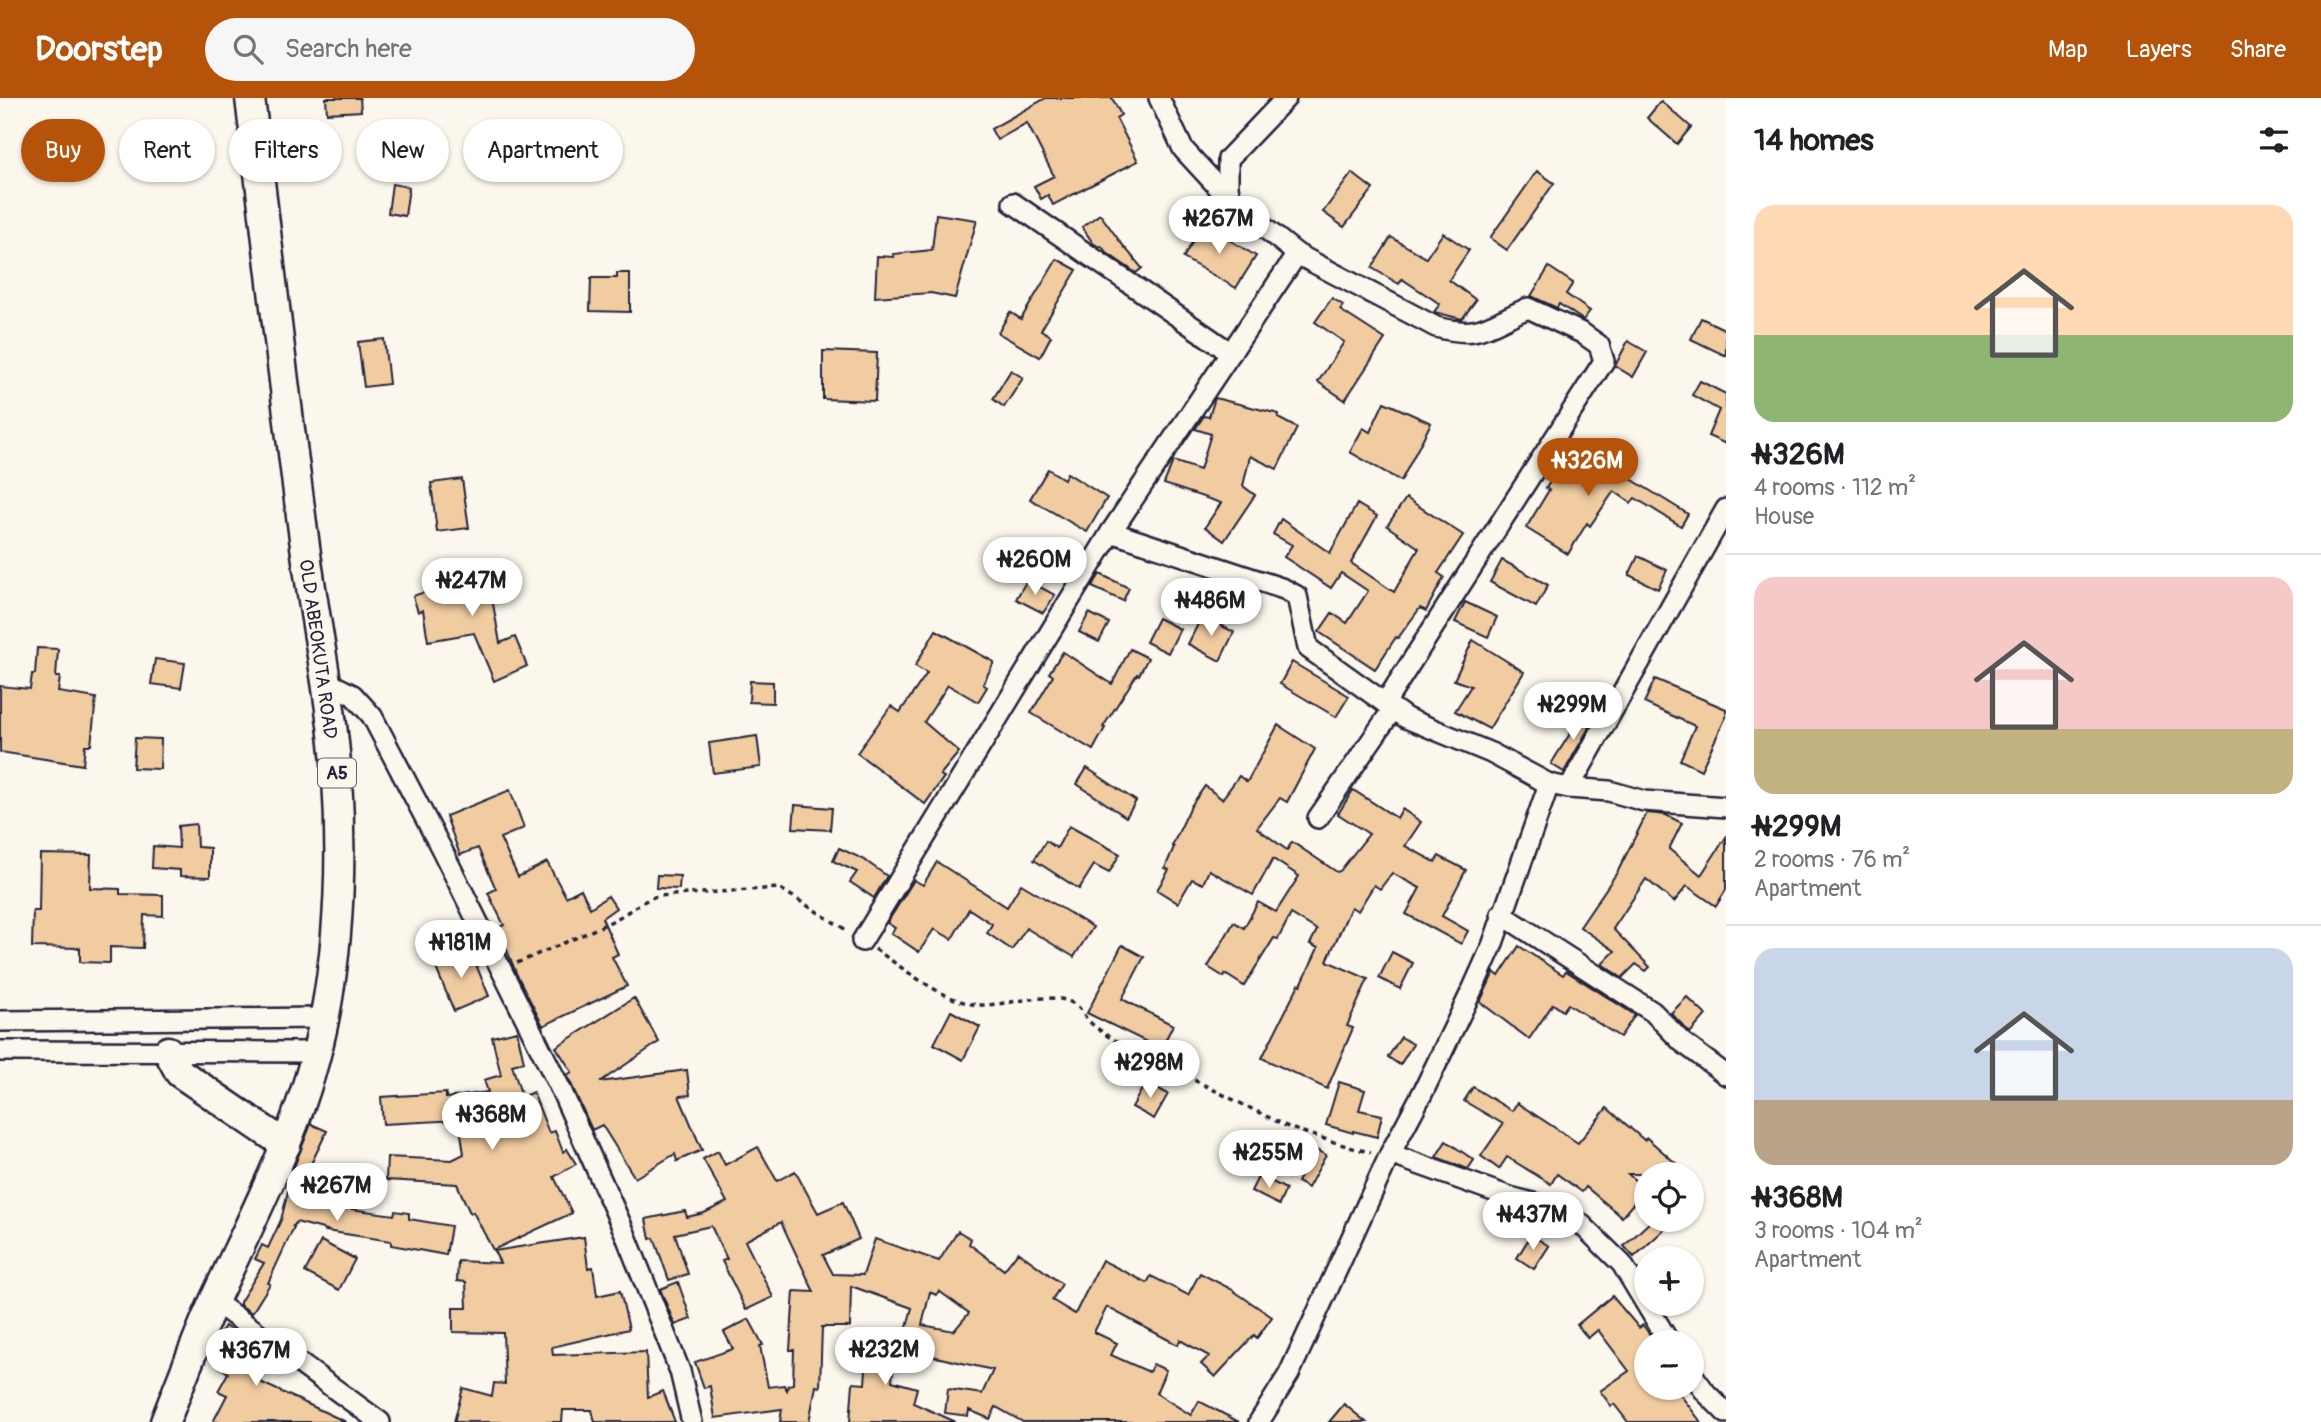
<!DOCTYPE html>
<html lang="en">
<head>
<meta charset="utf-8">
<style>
  body { margin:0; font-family:Pangolin,sans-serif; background:#f6f6f6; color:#202124; height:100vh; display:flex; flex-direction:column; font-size:26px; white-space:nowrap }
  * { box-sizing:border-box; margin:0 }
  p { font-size:23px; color:#757577 }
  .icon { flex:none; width:38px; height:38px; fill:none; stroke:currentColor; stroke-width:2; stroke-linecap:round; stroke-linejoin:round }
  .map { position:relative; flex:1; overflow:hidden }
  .side { display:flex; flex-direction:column; background:#fff; width:595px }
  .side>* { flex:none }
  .hud { position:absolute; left:21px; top:21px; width:665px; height:63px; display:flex; gap:14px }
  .controls { position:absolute; left:1634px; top:1064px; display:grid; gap:14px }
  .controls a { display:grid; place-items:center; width:70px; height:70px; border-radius:50%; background:#fff; box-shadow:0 2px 5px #0004; font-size:35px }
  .price { position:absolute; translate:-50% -60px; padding:0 16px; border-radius:24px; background:#fff; color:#222; font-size:23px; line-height:46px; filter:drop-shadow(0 2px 4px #0008) }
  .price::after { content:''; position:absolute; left:50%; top:42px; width:21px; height:16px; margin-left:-10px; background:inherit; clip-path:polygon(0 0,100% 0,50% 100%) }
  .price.active { background:#b45309; color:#fff }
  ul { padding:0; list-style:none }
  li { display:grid; align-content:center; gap:14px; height:371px; padding:0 28px }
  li+li { border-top:2px solid #e0e0e0 }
  li span { display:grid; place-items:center; height:217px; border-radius:21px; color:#555 }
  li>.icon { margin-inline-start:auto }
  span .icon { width:126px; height:126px; fill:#fffc; stroke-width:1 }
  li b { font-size:30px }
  h2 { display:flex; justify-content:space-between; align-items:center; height:84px; padding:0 28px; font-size:30px }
  .pill { padding:0 24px; border-radius:32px; background:#fff; box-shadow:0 2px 5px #0004; font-size:24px; line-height:63px }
  .pill.active { background:#b45309; color:#fff }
  header { display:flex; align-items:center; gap:42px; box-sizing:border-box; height:98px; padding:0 35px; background:#b45309; color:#fff }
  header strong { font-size:33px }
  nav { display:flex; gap:38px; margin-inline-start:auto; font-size:24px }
  .search { width:490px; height:63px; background:#f6f6f6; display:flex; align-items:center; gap:18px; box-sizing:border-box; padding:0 24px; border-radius:38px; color:#757577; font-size:26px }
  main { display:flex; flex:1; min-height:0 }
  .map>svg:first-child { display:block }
</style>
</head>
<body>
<header>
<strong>Doorstep</strong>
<div class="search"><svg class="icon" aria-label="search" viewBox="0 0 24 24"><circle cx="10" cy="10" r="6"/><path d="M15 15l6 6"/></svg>Search here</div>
<nav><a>Map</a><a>Layers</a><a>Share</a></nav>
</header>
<main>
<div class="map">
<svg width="1726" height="1324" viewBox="0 0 1726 1324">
  <rect width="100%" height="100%" fill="#fbf7ec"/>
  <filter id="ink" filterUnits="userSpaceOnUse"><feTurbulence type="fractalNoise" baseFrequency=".0143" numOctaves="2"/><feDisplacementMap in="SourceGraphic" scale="14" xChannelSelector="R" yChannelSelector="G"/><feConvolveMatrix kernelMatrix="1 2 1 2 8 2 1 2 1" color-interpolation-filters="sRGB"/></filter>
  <g filter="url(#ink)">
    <g fill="#f1cca1" stroke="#22223b" stroke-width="2" fill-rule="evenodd">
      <polygon points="326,0 360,0 361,13 327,15"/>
      <polygon points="1046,0 1112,0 1121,17 1116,20 1138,63 1053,107 1048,97 1041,101 1034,88 1054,78 1027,25 997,42 991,31"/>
      <polygon points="1661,3 1691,29 1677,46 1647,20"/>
      <polygon points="1537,73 1554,85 1507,152 1490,140"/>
      <polygon points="1352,75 1373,91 1344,129 1323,114"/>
      <polygon points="392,86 409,89 405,118 388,115"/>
      <polygon points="936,116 977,122 955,200 931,195 875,199 877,158 894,159 893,156 932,152"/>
      <polygon points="1100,116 1121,145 1142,170 1136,175 1107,155 1101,148 1099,149 1093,145 1082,129"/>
      <polygon points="1203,126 1256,158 1236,190 1183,160"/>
      <polygon points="1443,135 1469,152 1449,182 1476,202 1462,221 1434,214 1440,206 1402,181 1399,186 1372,170 1391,139 1426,160"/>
      <polygon points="1057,161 1077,172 1041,232 1051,238 1040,259 998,235 1010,214 1021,221"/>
      <polygon points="1549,169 1573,185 1566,196 1590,213 1583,222 1559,206 1557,210 1531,198"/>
      <polygon points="617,175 630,175 630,214 590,213 591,180 617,180"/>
      <polygon points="1332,200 1343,207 1340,212 1385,241 1345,302 1318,284 1344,244 1315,224"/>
      <polygon points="1701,220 1726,232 1726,258 1691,241"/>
      <polygon points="384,241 389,286 364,289 358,244"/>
      <polygon points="1628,243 1647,254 1633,279 1615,268"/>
      <polygon points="823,253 877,255 875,303 823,301"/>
      <polygon points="1011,272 1023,280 1004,309 993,301"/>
      <polygon points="1700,283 1726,296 1726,346 1708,338 1719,312 1692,297"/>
      <polygon points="1215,300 1279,316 1278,320 1297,330 1277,371 1250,358 1243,388 1255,397 1224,443 1205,429 1221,405 1164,386 1173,363 1200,372 1211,336 1195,331 1204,318 1209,319"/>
      <polygon points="1384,304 1431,325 1401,383 1350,354 1363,330 1370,334"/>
      <polygon points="1576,345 1626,372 1623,376 1688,416 1681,428 1635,400 1631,405 1614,393 1590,428 1587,425 1568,456 1526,430 1549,392 1546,390"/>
      <polygon points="1048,371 1064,381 1067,375 1107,400 1087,434 1030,401"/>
      <polygon points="462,381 469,430 437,434 431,385"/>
      <polygon points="1406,400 1463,437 1438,475 1444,479 1426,513 1420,510 1398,540 1396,539 1375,571 1319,534 1332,515 1347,525 1368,493 1341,475 1331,490 1284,459 1292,447 1273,436 1281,421 1330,455 1357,406 1377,418 1351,465 1394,494 1419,450 1387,428"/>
      <polygon points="1638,458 1667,472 1658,491 1629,477"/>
      <polygon points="1502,462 1548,487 1536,509 1490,484"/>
      <polygon points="507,465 512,481 490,489 500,545 515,539 527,568 494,583 474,535 428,543 423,512 418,514 413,498"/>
      <polygon points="1100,476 1129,490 1123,503 1092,489"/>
      <polygon points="1027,482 1055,497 1043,515 1016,501"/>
      <polygon points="1465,504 1497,519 1488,539 1455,524"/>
      <polygon points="1089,515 1109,525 1099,544 1079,534"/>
      <polygon points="1202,518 1234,534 1220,563 1188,546"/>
      <polygon points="1158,520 1180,531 1168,555 1146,544"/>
      <polygon points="936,532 994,564 983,586 987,589 978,604 948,587 924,624 959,654 940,677 944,679 925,706 857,655 891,608 900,614 927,575 915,568"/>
      <polygon points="1473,542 1524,574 1489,631 1455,613 1471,588 1454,582"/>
      <polygon points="37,550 58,551 56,579 60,579 58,594 96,600 91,647 85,647 83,667 0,654 0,588 30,591 32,576 35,576"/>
      <polygon points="1130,551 1148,560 1139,577 1137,576 1103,629 1105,630 1093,652 1031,615 1053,578 1049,575 1063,554 1112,586"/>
      <polygon points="155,561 185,565 181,590 151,586"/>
      <polygon points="1292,564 1349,598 1336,619 1280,586"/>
      <polygon points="1655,581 1726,611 1726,619 1701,672 1680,662 1695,628 1644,605"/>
      <polygon points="750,583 773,584 773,605 749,604"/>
      <polygon points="1585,612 1595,619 1564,674 1551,666"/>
      <polygon points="1278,627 1315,651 1287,704 1280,700 1257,730 1287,752 1292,744 1337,774 1340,773 1369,736 1338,716 1353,692 1397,720 1402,711 1421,724 1405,748 1435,764 1439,758 1466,772 1442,818 1468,833 1461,846 1406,816 1420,790 1392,775 1380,791 1374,787 1358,813 1351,809 1327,863 1368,881 1347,928 1353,930 1327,991 1262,960 1299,886 1301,887 1318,850 1310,846 1317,832 1291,816 1278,841 1274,840 1244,888 1225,876 1224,879 1208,869 1234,824 1244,830 1258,804 1276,814 1299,778 1273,761 1253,797 1209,772 1203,786 1192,781 1178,805 1157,792 1169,772 1165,770 1174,749 1172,748 1191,708 1205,688 1222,701 1239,678 1247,684"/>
      <polygon points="757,638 761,669 713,675 709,645"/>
      <polygon points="135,640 161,641 160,671 133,670"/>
      <polygon points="1087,670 1136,703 1126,719 1077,686"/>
      <polygon points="510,692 524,730 500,740 518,779 547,764 566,799 581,791 590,810 608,798 616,810 602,820 618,856 612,859 627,888 543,928 517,877 498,830 504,827 488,795 496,791 478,750 460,757 446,718"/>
      <polygon points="795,707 832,710 830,732 793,730"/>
      <polygon points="1647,715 1666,717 1682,725 1669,751 1701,777 1726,739 1726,792 1716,808 1687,788 1674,804 1646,781 1613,831 1650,869 1646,873 1636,866 1622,880 1602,866 1615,853 1580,829 1618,773"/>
      <polygon points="196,726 197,749 210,750 210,779 180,778 180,772 152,770 153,748 179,750 178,728"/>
      <polygon points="1069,728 1120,756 1109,775 1094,767 1079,791 1034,762 1046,743 1057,750"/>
      <polygon points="839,750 863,761 887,778 874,800 850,784 857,774 833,763"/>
      <polygon points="40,756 91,757 90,790 120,791 120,796 163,797 163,818 144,817 143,850 110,849 110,865 80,864 80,850 32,849 33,813 39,813"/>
      <polygon points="937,764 1007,809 1021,786 1093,829 1074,859 1026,830 1012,852 987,835 992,826 969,811 952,841 934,831 919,854 891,835 895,830 887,825 914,782 923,787"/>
      <polygon points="657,777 680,778 679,791 656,790"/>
      <polygon points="1122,847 1144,859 1122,901 1173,927 1161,951 1087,915"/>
      <polygon points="1519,848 1563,877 1566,873 1635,917 1620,939 1568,906 1563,913 1553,906 1529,941 1480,904 1494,874 1499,878"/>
      <polygon points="454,854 458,863 472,857 489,898 454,913 433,863"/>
      <polygon points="1392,854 1413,865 1400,891 1379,880"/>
      <polygon points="1687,899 1706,917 1690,935 1671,915"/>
      <polygon points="634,900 659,944 600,984 687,972 690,997 679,998 702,1052 677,1063 675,1056 635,1080 602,1027 592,1032 567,977 572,974 556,949"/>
      <polygon points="951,913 980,929 963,962 934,946"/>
      <polygon points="517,933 524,964 512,967 522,999 533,994 549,1035 555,1033 563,1054 567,1051 576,1066 554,1079 572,1115 493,1152 473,1114 470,1115 457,1086 386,1082 387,1059 452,1062 464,1056 459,1022 383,1026 381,999 446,995 446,1000 488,994 484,982 501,977 492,939"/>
      <polygon points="1401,939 1413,946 1400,967 1388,959"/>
      <polygon points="1146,984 1168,996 1154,1021 1132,1009"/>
      <polygon points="1339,984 1365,992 1359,1012 1382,1017 1377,1039 1353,1033 1353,1035 1326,1027"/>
      <polygon points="1473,989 1512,1013 1517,1005 1578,1045 1607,1010 1644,1042 1647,1040 1688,1076 1628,1076 1645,1091 1622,1119 1586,1089 1582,1094 1557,1076 1551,1086 1507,1059 1499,1071 1481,1058 1503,1026 1464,1003"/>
      <polygon points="311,1026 327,1033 309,1070 315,1072 307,1105 394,1117 395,1113 409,1115 409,1121 451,1128 446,1157 391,1147 391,1143 326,1133 327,1132 296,1124 294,1128 292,1128 294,1129 268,1185 270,1186 252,1215 240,1207 240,1204 264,1165 255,1161 262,1147 268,1150 281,1122 294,1069"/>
      <polygon points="1446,1043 1474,1062 1468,1071 1436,1059"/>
      <path d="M 758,1049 L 777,1083 L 795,1073 L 818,1115 L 843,1104 L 859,1141 L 823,1157 L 833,1176 L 863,1177 L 875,1141 L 939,1163 L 958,1133 L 971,1141 L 969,1146 L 1004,1172 L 1018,1154 L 1062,1186 L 1052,1202 L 1075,1216 L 1102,1162 L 1147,1185 L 1151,1178 L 1188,1197 L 1200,1175 L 1231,1191 L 1272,1219 L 1257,1240 L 1254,1237 L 1215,1279 L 1201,1266 L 1209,1258 L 1180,1242 L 1178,1247 L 1107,1209 L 1094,1234 L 1117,1245 L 1111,1257 L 1149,1274 L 1153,1266 L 1166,1272 L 1156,1295 L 1191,1317 L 1199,1303 L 1239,1324 L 1023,1324 L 996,1309 L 990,1321 L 969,1312 L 968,1318 L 945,1315 L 948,1291 L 982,1296 L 993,1272 L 901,1251 L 912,1210 L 851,1188 L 850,1229 L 822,1229 L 820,1289 L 816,1288 L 809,1324 L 780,1324 L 782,1311 L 715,1320 L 710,1288 L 704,1290 L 695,1264 L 733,1251 L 724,1234 L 749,1221 L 763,1247 L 760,1248 L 768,1289 L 784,1287 L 787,1292 L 788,1287 L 793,1286 L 794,1252 L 790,1252 L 794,1193 L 814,1194 L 781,1124 L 745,1143 L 773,1199 L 746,1212 L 722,1163 L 727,1161 L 711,1128 L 675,1136 L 688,1176 L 669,1182 L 654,1140 L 650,1141 L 646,1121 L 685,1113 L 687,1119 L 704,1115 L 727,1104 L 703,1061 L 718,1053 L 725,1067 ZM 939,1193 L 969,1215 L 954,1233 L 922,1227 L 930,1194 L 936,1197 Z"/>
      <polygon points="1314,1051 1326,1057 1308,1090 1297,1084"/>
      <polygon points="1259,1077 1286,1091 1279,1107 1251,1093"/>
      <polygon points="1652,1122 1660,1122 1667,1129 1634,1159 1624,1148"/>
      <polygon points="1531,1137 1549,1148 1534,1171 1517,1160"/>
      <polygon points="584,1139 588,1170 593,1169 597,1198 620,1193 629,1231 552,1249 553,1257 646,1254 648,1299 663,1293 675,1324 595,1324 592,1312 563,1312 562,1324 454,1324 463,1290 492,1298 494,1285 505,1286 503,1235 453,1234 453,1210 467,1210 466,1184 457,1183 458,1163 500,1165 494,1153"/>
      <polygon points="321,1143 355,1161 339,1192 305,1174"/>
      <polygon points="678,1184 691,1221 675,1227 660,1191"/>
      <polygon points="1612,1198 1639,1230 1643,1227 1655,1244 1647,1244 1647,1290 1675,1290 1701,1324 1628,1324 1614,1306 1611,1308 1600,1293 1629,1273 1598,1232 1588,1240 1577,1227"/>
      <polygon points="225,1228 272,1260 258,1283 346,1324 213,1324 227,1297 218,1293 228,1275 213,1264 223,1249 215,1243"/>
      <polygon points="857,1235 897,1239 892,1283 917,1290 913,1305 956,1324 850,1324 853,1285 865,1286 867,1258 855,1257"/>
      <polygon points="1344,1306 1366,1324 1329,1324"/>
    </g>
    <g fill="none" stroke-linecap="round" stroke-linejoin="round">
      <g stroke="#22223b" stroke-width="24">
        <g id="minor">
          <path d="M 1159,0 L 1183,51 L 1231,103 L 1297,156 L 1436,229 C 1481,241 1488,227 1528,210 L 1582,235 L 1599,247 L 1604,263 L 1385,605"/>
          <polyline points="1231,103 1228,89 1228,61 1286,0"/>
          <polyline points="1013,105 1231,255"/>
          <polyline points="1111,434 1284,491 1297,498 1308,550 1406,620 1491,655 1549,686 1569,690 1609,693 1644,703 1726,709"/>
          <polyline points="325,583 353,597 372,618 442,752 562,994 624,1133 680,1273 692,1324"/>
          <polyline points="1569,690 1726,411"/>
          <polyline points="1318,720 1393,611"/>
          <polyline points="1501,816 1653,914 1682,944 1726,977"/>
          <polyline points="862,843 1111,434 1297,156"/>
          <polyline points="0,923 325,920"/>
          <polyline points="0,953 315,954"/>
          <polyline points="1390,1056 1510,1099 1548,1109 1579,1124 1622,1166 1669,1244"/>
          <polyline points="214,1203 380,1324"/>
          <polyline points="1692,1276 1706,1295 1726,1315"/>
          <polyline points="1259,1324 1289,1276 1390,1056 1423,994 1474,888 1492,848 1549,686"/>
        </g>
      </g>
      <g stroke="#22223b" stroke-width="33">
        <g id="highway">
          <polyline points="168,953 180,975 286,1047"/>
          <path d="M 165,1324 C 181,1283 196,1243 214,1203 C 257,1110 306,1019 325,917 C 340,838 342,759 337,679 C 332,602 315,525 305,448 C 285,299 268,149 250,0"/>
        </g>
      </g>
      <g stroke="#22223b" stroke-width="3.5" stroke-dasharray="5 5" stroke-linecap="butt">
        <path d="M 875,851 C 903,870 939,900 972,906 C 1001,912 1051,888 1077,908 C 1081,911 1084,918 1087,921 C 1094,929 1104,935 1112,941 L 1290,1030 L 1356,1051 L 1371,1054"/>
        <path d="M 517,865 C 549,851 582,838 614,822 C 630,814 639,804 657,798 L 779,790 L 848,833"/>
      </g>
      <use href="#minor" stroke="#fbf7ec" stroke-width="19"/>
      <use href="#highway" stroke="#fbf7ec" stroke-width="28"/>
    </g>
  </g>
  <g text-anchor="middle" stroke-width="5" stroke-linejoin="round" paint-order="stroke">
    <rect fill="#fbf7ec" stroke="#636270" stroke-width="2" x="318" y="660.5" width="38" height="29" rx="5"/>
    <g font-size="18" font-weight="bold" fill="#22223b">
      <text x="337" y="681">A5</text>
    </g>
    <g font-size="19" fill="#22223b" stroke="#fbf7ec">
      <text transform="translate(319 551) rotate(82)" y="7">OLD ABEOKUTA ROAD</text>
    </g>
  </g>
</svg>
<div class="controls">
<a><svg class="icon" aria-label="locate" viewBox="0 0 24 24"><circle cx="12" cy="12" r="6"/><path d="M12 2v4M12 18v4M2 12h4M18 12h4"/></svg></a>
<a>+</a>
<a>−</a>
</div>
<b class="price" style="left:1219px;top:158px">₦267M</b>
<b class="price active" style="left:1588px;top:400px">₦326M</b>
<b class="price" style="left:1035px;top:499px">₦260M</b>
<b class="price" style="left:472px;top:520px">₦247M</b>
<b class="price" style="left:1211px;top:540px">₦486M</b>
<b class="price" style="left:1573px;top:644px">₦299M</b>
<b class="price" style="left:461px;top:882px">₦181M</b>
<b class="price" style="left:1150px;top:1002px">₦298M</b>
<b class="price" style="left:492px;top:1054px">₦368M</b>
<b class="price" style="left:1269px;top:1092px">₦255M</b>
<b class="price" style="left:337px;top:1125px">₦267M</b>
<b class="price" style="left:1533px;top:1154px">₦437M</b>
<b class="price" style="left:885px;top:1289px">₦232M</b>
<b class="price" style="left:256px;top:1290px">₦367M</b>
<div class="hud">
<a class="pill active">Buy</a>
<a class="pill">Rent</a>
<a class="pill">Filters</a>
<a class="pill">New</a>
<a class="pill">Apartment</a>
</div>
</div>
<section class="side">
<h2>14 homes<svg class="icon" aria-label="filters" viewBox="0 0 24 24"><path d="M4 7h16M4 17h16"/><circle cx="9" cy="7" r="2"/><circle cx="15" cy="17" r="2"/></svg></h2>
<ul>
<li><span style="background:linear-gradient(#ffd9b3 60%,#8fb573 0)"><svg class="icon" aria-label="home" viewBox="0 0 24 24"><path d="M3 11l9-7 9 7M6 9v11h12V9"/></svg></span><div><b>₦326M</b><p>4 rooms · 112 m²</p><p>House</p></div></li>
<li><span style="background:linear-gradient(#f6c9c9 70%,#c2b280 0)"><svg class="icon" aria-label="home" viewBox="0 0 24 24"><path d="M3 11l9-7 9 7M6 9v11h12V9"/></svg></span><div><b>₦299M</b><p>2 rooms · 76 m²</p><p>Apartment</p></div></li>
<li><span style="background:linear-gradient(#c9d6e8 70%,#b9a48a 0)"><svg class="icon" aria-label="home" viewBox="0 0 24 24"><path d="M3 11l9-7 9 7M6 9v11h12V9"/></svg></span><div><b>₦368M</b><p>3 rooms · 104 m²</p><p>Apartment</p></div></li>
</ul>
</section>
</main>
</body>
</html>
